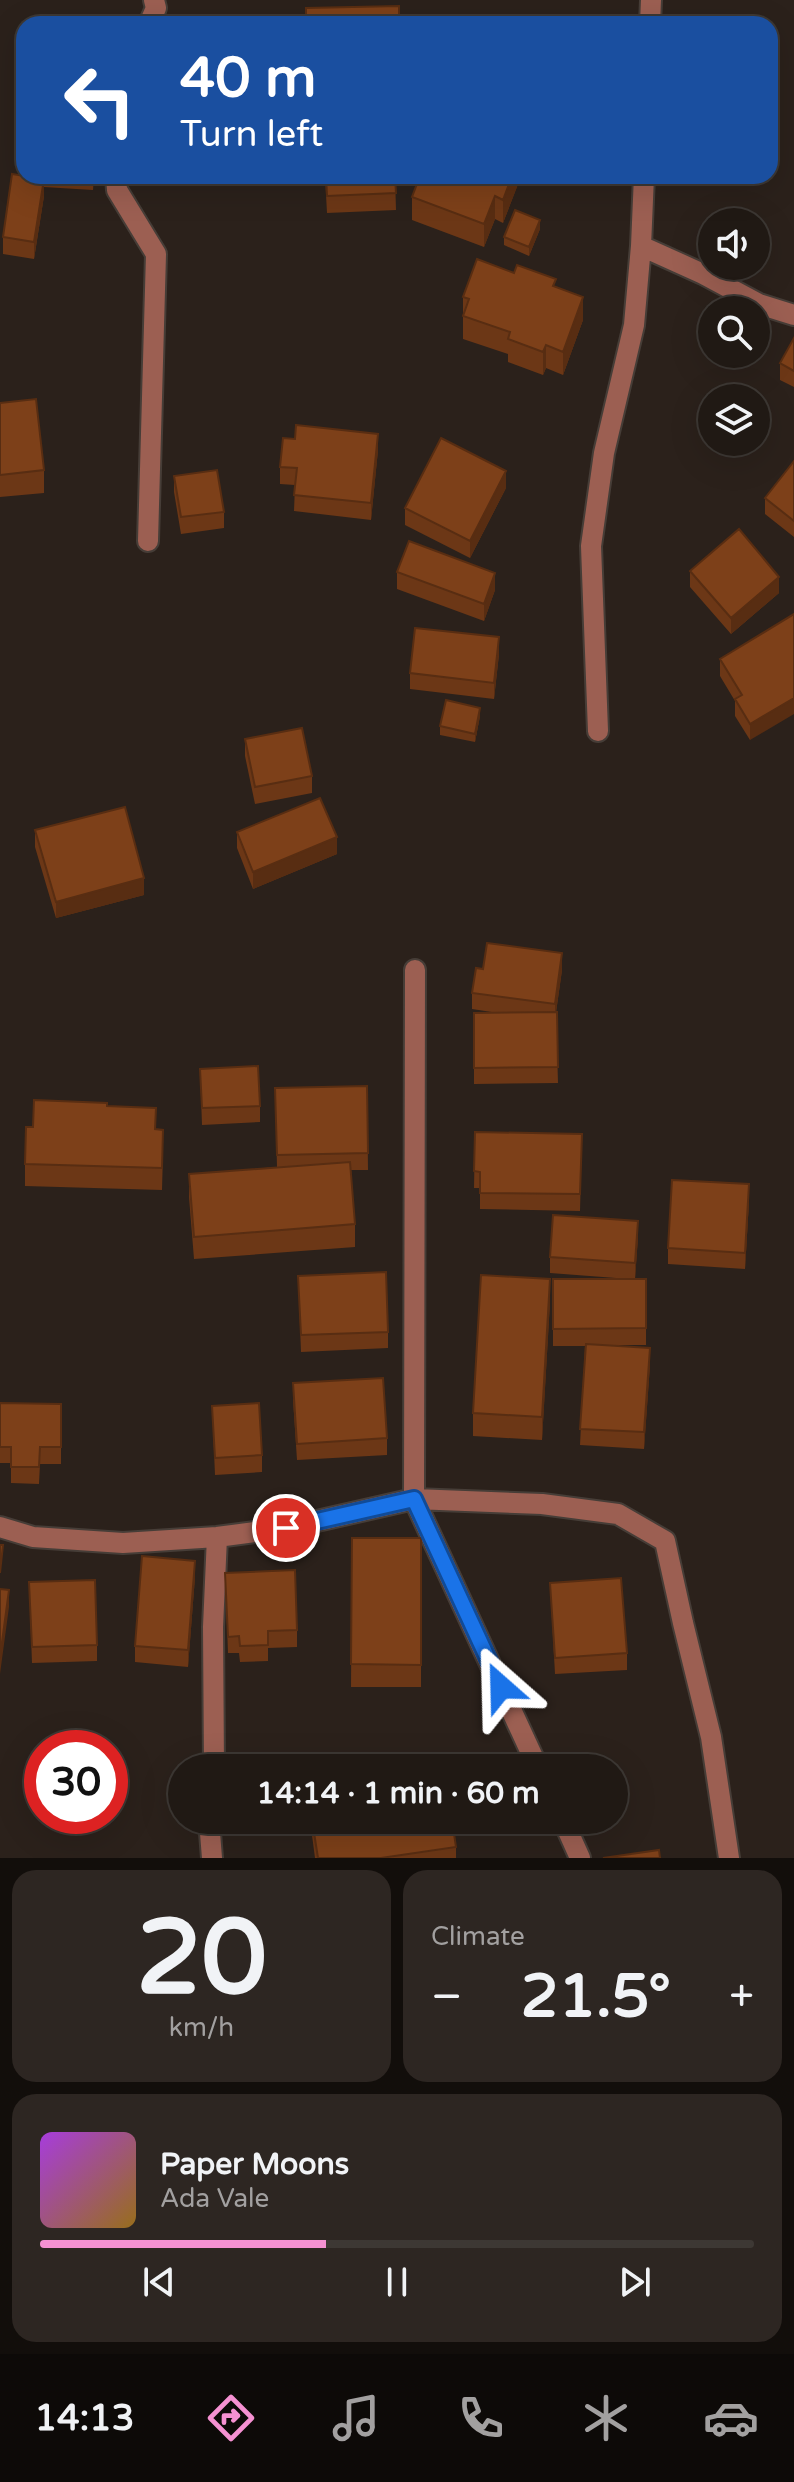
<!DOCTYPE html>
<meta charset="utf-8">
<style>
:root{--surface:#201914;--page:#2d2622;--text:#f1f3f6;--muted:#a2a0a0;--line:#3d3834;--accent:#f591d2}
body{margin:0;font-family:"Varela Round",sans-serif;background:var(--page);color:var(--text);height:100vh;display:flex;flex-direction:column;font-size:30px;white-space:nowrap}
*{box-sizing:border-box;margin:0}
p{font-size:26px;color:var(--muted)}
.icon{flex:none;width:44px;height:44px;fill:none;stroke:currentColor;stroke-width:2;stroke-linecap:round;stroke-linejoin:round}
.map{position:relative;height:1858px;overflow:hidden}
.details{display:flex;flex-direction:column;gap:12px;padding:12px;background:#120e0b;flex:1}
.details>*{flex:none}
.banner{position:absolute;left:16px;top:16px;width:762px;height:168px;border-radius:24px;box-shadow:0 8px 32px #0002,0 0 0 2px var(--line);background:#1a4fa0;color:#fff;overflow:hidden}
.tools{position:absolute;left:698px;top:208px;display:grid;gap:16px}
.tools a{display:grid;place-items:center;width:72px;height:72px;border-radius:50%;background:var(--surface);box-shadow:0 8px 32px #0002,0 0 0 2px var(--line);font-size:40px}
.speed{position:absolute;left:24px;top:1730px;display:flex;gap:16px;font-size:40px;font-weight:700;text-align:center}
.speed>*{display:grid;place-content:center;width:104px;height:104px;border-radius:50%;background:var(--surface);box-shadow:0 8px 32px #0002,0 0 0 2px var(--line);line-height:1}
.speed .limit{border:12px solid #d22;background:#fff;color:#111}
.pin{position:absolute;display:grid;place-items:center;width:68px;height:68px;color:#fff;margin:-34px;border:4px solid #fff;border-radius:50%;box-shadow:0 2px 8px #0007}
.me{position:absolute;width:88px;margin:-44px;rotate:335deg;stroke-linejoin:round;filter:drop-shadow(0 0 6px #0008)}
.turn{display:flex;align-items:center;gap:28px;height:168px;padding:0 32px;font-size:36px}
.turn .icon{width:104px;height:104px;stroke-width:2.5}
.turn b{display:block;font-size:56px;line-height:68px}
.big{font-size:60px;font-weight:700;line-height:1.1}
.details .widget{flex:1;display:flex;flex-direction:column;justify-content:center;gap:12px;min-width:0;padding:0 28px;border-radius:24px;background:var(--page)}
.details .dial{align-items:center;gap:0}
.dial b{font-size:104px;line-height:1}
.song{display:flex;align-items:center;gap:24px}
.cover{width:96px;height:96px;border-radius:12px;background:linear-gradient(135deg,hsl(280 70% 55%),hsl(40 70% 35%))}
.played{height:8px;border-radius:4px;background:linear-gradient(90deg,var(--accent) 40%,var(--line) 40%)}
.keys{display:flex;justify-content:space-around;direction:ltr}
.heat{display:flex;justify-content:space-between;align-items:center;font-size:44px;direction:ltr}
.details .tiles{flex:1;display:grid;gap:12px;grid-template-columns:1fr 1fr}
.widget:last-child{grid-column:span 2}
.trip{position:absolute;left:168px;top:1754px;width:460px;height:80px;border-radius:40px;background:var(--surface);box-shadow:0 8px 32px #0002,0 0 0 2px var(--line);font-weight:700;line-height:80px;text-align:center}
.menu{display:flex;height:128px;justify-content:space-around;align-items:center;background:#0d0a08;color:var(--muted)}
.menu .icon{width:56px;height:56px}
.menu .on{color:var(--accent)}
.menu b{font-size:36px;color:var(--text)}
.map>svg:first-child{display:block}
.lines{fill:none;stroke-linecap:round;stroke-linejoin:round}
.minor-casing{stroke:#463d37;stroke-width:24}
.minor{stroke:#9c5f52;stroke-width:20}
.wall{fill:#6c3716}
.shaded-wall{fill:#582d12}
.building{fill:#7d4019;stroke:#582d12;stroke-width:2}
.route-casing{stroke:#114b97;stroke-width:20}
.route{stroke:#1a73e8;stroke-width:14}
</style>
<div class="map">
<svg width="794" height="1858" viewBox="0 0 794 1858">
<rect width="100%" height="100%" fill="#2b211b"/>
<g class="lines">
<defs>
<path id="minor" d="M149 24 156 8 154 0
M650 24 651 0
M116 176 117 190 156 254 148 541
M641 246 703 274 759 304 794 315
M598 731 591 546 604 453 634 325 641 246 644 176
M415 970 414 1499 538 1768
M0 1527 33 1537 123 1543 217 1537 286 1528 414 1499 542 1504 618 1514 665 1541 683 1623 711 1737 729 1858
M214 1768 213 1627 217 1537
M209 1820 212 1858
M563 1820 580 1858"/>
</defs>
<use href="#minor" class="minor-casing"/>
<use href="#minor" class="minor"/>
</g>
<path class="wall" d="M24 131V176H94L93 190 44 187V196L34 259 3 254V237L22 176Z
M325 176H395L396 210 327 213Z
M520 176V179L503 223 495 219 484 247 412 220V197Z
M540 229 529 256 504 245V237Z
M556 287 583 320 563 375 546 368 543 375 508 362V354L463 339V297Z
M794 338V387L780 380V363Z
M0 403 44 470V493L0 497Z
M378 450 371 520 294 511 295 485 280 484V467Z
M794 461V537L765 514V498Z
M174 476 224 512V528L181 534 174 492Z
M506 488 470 558 405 525V508Z
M690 571 779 593 731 634 690 587Z
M397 572 495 590 484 621 397 589Z
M794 614 750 740 735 716V701L720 676V659Z
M499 654 494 699 410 689V673Z
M480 716 475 742 440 735V726Z
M245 739 312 776V793L255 804 245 756Z
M35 830 144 895 56 918 35 847Z
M237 832 337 854 253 889 237 848Z
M483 969 562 970 556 1012 558 1083 474 1084V1013H498L472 1009V993Z
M200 1069 260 1106V1122L202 1125Z
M367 1086 368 1170H351L355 1224V1247L194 1259 189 1197V1174L277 1167 275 1088Z
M107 1106 156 1129 163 1153 162 1190 25 1186V1164L33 1127Z
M475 1132 582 1134 580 1211 480 1209V1188H474Z
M749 1201 745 1269 668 1264V1248Z
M638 1237 635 1279H646V1345H603L650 1365 644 1449 580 1445 585 1346H553V1279H629L550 1273V1257Z
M298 1276 388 1332V1348L301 1352Z
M550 1302 542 1440 473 1436V1413Z
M293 1383 387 1438V1455L297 1460 293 1400Z
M0 1403 61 1404V1464H40L39 1484 11 1483V1463H0Z
M212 1406 262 1455V1472L215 1475Z
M352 1538H421V1687H351Z
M225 1573 297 1630V1647L268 1648V1661L240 1662 239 1653H228Z
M195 1577 188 1667 135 1662V1646Z
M29 1582 97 1645V1661L32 1663Z
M550 1583 627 1653V1670L555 1674Z
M310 1820H452L456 1847V1858H315Z"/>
<path class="shaded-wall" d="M512 176H520V179L503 223V200Z
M44 179V196L34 259V242Z
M495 196V219L484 247V224Z
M540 220V229L529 256V247Z
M583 297V320L563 375V352Z
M546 345V368L543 375V352Z
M378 434V450L371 520V503Z
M506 471V488L470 558V541Z
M495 573V590L484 621V604Z
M779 577V593L731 634V618Z
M499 637V654L494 699V683Z
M794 698V714L750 740V724Z
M480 708V716L475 742V734Z
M337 837V854L253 889V872Z
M144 878V895L56 918V902Z
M562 953V970L555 1020V1004Z
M749 1184V1201L745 1269V1253Z
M638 1221V1237L635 1279V1263Z
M550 1279V1302L542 1440V1417Z
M650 1348V1365L644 1449V1432Z
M195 1561V1577L188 1667V1650Z
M9 1590V1607L0 1674V1657Z"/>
<path class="building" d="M399 6V24H306V8Z
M24 131V170H22Z
M12 174 44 179 34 242 3 237Z
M326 176H395L396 193 327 196Z
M420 176H512L503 200 495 196 484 224 412 197Z
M515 210 540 220 529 247 504 237Z
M477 259 514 273 517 265 556 279 553 286 583 297 563 352 546 345 543 352 508 339 510 332 463 316 469 299 463 297Z
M794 338V371L780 363Z
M36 399 44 470 0 475V403Z
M296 425 378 434 371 503 294 495 297 468 280 467 283 438 295 439Z
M441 438 506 471 470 541 405 508Z
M794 461V521L765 498Z
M217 470 224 512 181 517 174 476Z
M739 529 779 577 731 618 690 571Z
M409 541 495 573 484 604 397 572Z
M794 614V698L750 724 735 699 742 695 720 659Z
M415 628 499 637 494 683 410 673Z
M446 700 480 708 475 734 440 726Z
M302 728 312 776 255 787 245 739Z
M320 798 337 837 253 872 237 832Z
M125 807 144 878 56 902 35 830Z
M487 943 562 953 555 1004 472 993 476 968 483 969Z
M557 1012 558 1067 474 1068V1013Z
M258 1066 260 1106 202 1108 200 1069Z
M367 1086 368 1153 277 1155 275 1088Z
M34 1100 107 1103V1106L156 1108 155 1129 163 1130 162 1168 25 1164 26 1127H33Z
M475 1132 582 1134 580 1194 480 1193V1172L474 1171Z
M350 1162 355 1224 194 1237 189 1174Z
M672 1180 749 1184 745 1253 668 1248Z
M553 1215 638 1221 635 1263 550 1257Z
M386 1272 388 1332 301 1335 298 1276Z
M481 1275 550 1279 542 1417 473 1413Z
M553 1279H646V1328L553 1329Z
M586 1344 650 1348 644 1432 580 1429Z
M383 1378 387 1438 297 1444 293 1383Z
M0 1403 61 1404V1447H40L39 1467H11V1447H0Z
M259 1403 262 1455 215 1458 212 1406Z
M352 1538H421V1665L351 1664Z
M0 1545H3L0 1573Z
M142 1556 195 1561 188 1650 135 1646Z
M295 1570 297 1630 268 1631V1645L240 1646 239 1636 228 1637 225 1573Z
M621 1578 627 1653 555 1658 550 1583Z
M95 1580 97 1645 32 1647 29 1582Z
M0 1589 9 1590 0 1657Z
M93 1745 94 1748H70Z
M312 1820H452L456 1847 381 1858H318Z
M659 1850 660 1858H603Z"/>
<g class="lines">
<defs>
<path id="route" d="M286 1528 414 1499 501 1687"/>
</defs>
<use href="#route" class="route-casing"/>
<use href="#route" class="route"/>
</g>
</svg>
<div class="tools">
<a><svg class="icon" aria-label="sound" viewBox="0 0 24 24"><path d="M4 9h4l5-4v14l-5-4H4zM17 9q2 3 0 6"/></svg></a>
<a><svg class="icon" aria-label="search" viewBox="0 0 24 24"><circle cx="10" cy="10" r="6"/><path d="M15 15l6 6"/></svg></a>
<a><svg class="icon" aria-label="layers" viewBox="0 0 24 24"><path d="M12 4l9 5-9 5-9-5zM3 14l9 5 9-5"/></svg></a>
</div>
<div class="speed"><div class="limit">30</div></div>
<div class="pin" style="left:286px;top:1528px;background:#d93025"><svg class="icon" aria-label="arrive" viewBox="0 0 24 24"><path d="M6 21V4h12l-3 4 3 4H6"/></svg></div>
<svg class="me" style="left:501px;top:1687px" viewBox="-20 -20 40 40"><path d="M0-17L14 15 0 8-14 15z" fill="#1a73e8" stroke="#fff" stroke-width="4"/></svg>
<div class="trip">14:14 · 1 min · 60 m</div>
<div class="banner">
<div class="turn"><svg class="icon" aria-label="left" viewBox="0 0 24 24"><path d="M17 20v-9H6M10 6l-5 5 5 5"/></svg><div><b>40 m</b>Turn left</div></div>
</div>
</div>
<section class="details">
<div class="tiles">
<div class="widget dial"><b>20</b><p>km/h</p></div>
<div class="widget"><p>Climate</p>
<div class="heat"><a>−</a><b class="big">21.5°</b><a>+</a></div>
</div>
<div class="widget">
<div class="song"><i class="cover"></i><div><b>Paper Moons</b><p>Ada Vale</p></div></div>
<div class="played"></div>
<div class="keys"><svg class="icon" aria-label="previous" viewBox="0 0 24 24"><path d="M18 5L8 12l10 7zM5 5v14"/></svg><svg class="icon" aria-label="pause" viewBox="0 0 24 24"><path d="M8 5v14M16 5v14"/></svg><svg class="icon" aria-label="next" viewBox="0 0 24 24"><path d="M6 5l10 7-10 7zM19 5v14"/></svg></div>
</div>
</div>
</section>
<nav class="menu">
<b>14:13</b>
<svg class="icon on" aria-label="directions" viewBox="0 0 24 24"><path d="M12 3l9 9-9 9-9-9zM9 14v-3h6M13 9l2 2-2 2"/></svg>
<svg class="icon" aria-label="music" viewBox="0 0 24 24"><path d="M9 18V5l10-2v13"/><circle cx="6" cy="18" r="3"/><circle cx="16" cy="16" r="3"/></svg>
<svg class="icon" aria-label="phone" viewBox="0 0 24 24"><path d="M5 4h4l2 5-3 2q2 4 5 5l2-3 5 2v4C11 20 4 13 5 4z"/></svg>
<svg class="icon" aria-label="climate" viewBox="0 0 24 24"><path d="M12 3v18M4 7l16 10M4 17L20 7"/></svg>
<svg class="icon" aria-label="car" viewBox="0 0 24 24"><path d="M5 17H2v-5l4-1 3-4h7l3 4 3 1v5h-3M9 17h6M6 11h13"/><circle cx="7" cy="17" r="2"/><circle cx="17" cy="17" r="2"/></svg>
</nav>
